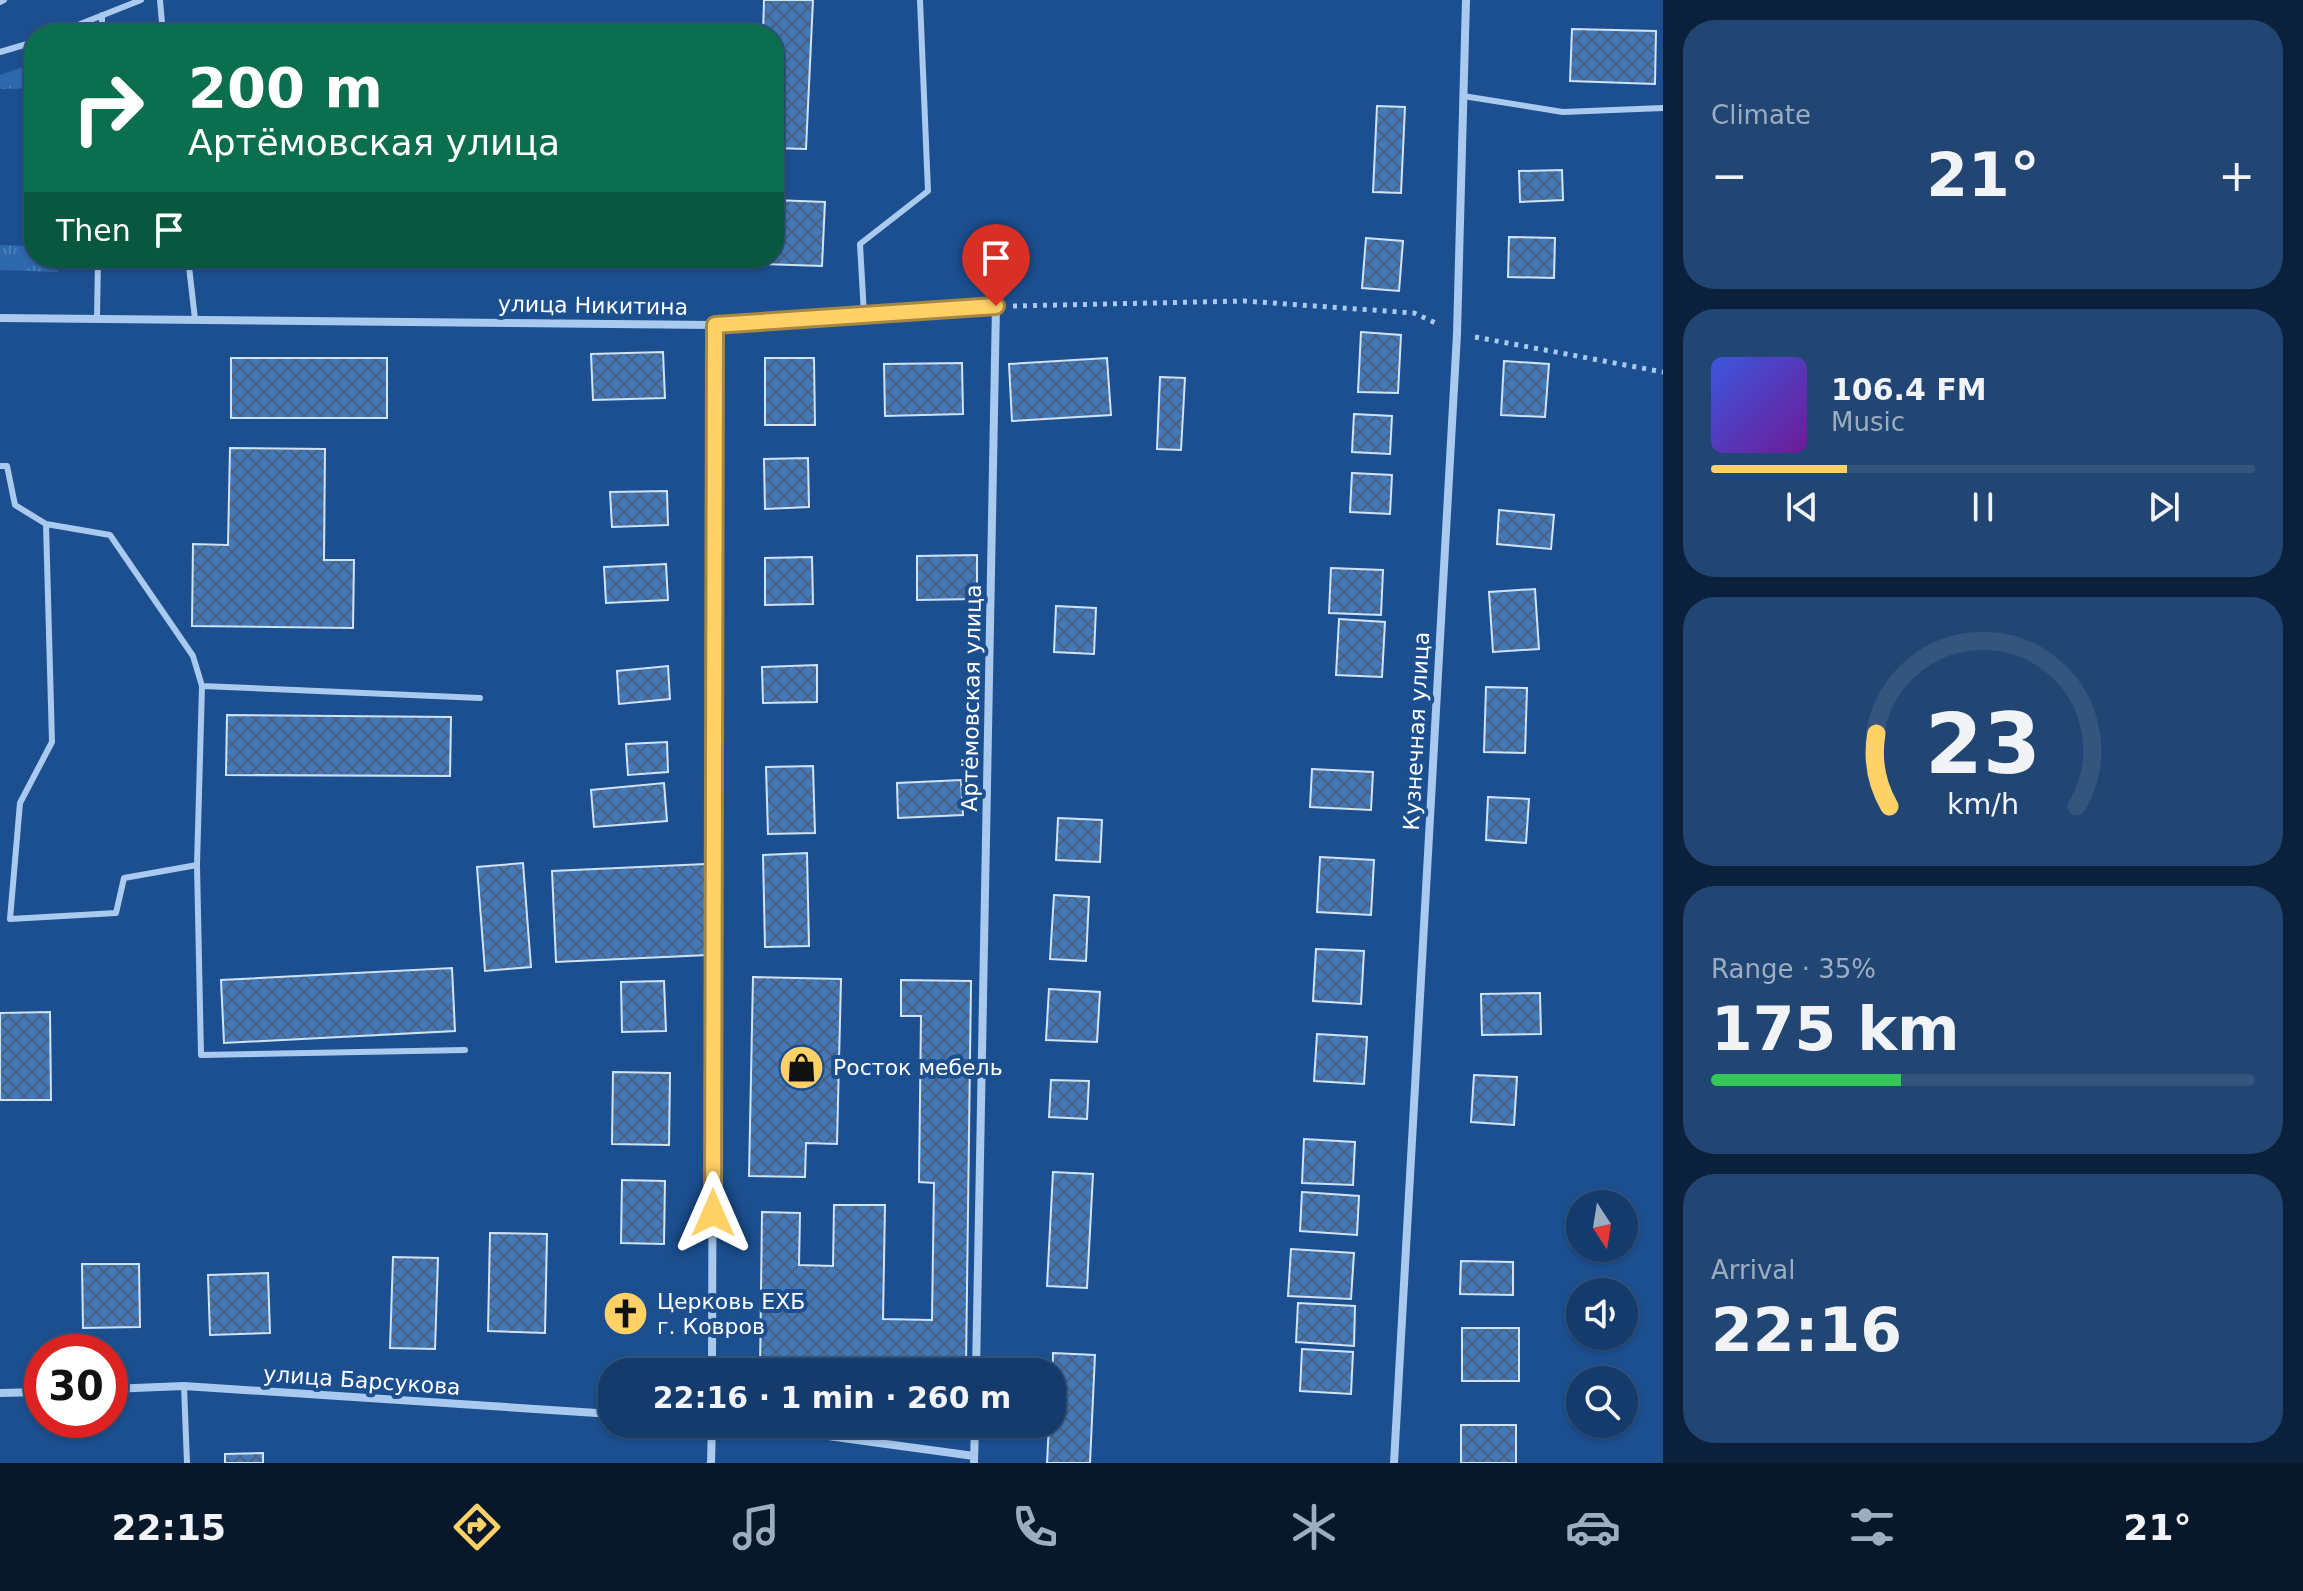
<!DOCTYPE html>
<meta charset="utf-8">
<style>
:root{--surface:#143b6b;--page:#214673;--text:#f1f3f6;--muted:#9dadc1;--line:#33557e;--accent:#ffd166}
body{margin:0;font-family:"DejaVu Sans",sans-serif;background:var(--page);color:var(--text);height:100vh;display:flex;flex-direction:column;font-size:30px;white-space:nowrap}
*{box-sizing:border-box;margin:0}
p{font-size:26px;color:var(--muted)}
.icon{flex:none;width:44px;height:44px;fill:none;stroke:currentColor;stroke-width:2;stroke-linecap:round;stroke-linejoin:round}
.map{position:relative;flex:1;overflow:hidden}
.panel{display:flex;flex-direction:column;gap:20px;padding:20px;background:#0b203b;width:640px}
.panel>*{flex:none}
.top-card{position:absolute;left:24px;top:24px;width:760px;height:244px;border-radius:32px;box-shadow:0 2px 6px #0004,0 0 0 2px var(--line);background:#0b6e4f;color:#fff;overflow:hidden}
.needle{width:52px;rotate:168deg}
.controls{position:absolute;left:1566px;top:1190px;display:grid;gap:16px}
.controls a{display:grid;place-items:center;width:72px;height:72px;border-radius:50%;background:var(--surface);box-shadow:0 2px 6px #0004,0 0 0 2px var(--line);font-size:40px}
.speed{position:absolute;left:24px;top:1334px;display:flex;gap:16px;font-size:40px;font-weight:700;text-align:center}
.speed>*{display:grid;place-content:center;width:104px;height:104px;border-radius:50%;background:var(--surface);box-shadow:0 2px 6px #0004,0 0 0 2px var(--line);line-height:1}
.speed .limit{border:12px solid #d22;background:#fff;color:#111}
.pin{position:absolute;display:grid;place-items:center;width:68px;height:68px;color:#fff;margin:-82px -34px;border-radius:50% 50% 50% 0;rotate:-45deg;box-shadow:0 0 8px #0007}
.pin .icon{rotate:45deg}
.me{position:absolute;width:88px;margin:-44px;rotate:0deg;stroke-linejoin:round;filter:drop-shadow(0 0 6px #0008)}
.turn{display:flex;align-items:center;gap:28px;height:168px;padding:0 32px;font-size:36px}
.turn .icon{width:104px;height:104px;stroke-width:2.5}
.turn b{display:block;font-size:56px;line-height:68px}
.then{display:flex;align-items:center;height:76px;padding:0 32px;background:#0003;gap:16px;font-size:30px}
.big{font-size:60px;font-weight:800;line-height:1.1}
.panel .tile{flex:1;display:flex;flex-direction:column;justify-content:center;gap:12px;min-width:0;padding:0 28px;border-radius:32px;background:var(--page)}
.panel .dial{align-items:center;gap:0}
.dial svg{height:208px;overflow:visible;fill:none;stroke:var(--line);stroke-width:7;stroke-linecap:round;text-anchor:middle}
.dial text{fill:var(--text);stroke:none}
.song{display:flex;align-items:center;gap:24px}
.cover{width:96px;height:96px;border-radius:12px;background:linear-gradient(135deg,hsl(230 70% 55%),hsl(280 70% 35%))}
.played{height:8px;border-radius:4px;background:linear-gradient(90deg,var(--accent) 25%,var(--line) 25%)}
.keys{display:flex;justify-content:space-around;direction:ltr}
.heat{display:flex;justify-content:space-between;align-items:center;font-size:44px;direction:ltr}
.charge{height:12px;border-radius:6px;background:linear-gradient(90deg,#34c759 35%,var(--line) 0)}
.trip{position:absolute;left:598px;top:1358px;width:468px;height:80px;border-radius:32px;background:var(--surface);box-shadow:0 2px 6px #0004,0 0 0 2px var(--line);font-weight:800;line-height:80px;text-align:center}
.menu{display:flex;height:128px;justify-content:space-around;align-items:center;background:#08182b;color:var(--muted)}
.menu .icon{width:56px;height:56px}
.menu .selected{color:var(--accent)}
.menu b{font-size:36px;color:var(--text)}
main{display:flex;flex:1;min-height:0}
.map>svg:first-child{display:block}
.grass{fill:url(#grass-tufts)}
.building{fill:url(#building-cross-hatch);stroke:#cfe3fa;stroke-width:2}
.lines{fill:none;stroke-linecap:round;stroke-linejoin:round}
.path{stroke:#a9c9ee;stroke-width:5;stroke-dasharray:4 6;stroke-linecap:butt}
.service{stroke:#a9c9ee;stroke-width:6}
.minor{stroke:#a9c9ee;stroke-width:8}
.route-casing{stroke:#a68842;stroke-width:20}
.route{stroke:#ffd166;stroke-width:14}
.labels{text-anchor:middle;stroke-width:8;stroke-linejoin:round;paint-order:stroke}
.street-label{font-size:22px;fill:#fff;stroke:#1b4f8f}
.poi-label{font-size:22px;fill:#fff;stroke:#1b4f8f;text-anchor:start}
</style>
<main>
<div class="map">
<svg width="1663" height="1463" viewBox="0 0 1663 1463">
<defs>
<pattern id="grass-tufts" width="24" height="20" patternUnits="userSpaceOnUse" patternTransform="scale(2)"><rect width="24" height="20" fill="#2e69ad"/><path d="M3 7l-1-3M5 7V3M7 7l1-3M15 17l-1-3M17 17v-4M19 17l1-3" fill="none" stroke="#4d80b9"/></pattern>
<pattern id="building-cross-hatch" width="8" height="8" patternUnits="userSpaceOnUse" patternTransform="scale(2)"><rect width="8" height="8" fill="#4478b7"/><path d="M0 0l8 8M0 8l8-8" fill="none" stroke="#486282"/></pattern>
</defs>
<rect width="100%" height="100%" fill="#1b4f8f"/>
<path class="grass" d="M34 63V88L0 89V75Z
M0 245 34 246V258H59L58 272 0 270Z"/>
<path class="building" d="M764 0H813L806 149 774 148V34H763Z
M1572 29 1656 31 1655 84 1570 81Z
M1377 106 1405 107 1401 193 1373 192Z
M1562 170 1563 200 1520 202 1519 171Z
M774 200 825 202 822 266 590 258H774Z
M1509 237 1555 238 1554 278 1508 277Z
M1366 238 1403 241 1399 291 1362 288Z
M1361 332 1401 335 1398 393 1358 392Z
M663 352 665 398 593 400 591 354Z
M231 358H387V418H231Z
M765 358H814L815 425H765Z
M1107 358 1111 415 1012 421 1009 364Z
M1504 361 1549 364 1545 417 1501 415Z
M962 363 963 414 885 416 884 364Z
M1160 377 1185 378 1181 450 1157 449Z
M1354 414 1392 416 1390 454 1352 452Z
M230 448 325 449 324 560H354L353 628 192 626 193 544 228 545Z
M808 458 809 507 765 509 764 459Z
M1352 473 1392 475 1390 514 1350 512Z
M667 491 668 525 612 527 610 492Z
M1499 510 1554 515 1551 549 1497 544Z
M977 555V599L917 600V556Z
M812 557 813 604 765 605V558Z
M666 564 668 600 606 603 604 567Z
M1331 568 1383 570 1381 615 1329 613Z
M1535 589 1539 649 1493 652 1489 592Z
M1056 606 1096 608 1094 654 1054 652Z
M1339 619 1385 622 1382 677 1336 675Z
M817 665V702L763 703 762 667Z
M668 666 670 699 619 704 617 671Z
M1486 687 1527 688 1525 753 1484 752Z
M227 715 451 717 450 776 226 775Z
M667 742 668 772 628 775 626 744Z
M813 766 815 833 768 834 766 767Z
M1312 769 1373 772 1371 810 1310 807Z
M961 780 963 815 898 818 897 783Z
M664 783 667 821 594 827 591 790Z
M1488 797 1529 799 1526 843 1486 840Z
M1058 818 1102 820 1100 862 1056 860Z
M807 853 809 946 765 947 763 855Z
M1320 857 1374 860 1371 915 1317 912Z
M523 863 531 967 485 971 477 867Z
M705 864 708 955 556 962 552 871Z
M1054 895 1089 897 1086 961 1050 959Z
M1316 949 1364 951 1361 1004 1313 1001Z
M452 968 455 1031 224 1043 221 980Z
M753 977 841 979 837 1144 806 1143 805 1177 749 1176Z
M901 980 971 981 966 1366 900 1365V1372H760L762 1212 800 1213 799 1265 833 1266 834 1205H885L883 1319 932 1320 934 1183 919 1182 921 1016H901Z
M664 981 666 1031 622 1032 621 982Z
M1049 989 1100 992 1097 1042 1046 1040Z
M1540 993 1541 1034 1482 1035 1481 994Z
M50 1012 51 1100H0V1013Z
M1317 1034 1367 1037 1364 1084 1314 1081Z
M613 1072 670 1073 669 1145 612 1144Z
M1474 1075 1517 1077 1514 1125 1471 1122Z
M1051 1080 1089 1081 1087 1119 1049 1117Z
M1304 1139 1355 1142 1353 1185 1302 1183Z
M1053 1172 1093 1174 1087 1288 1047 1286Z
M622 1180 665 1181 664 1244 621 1243Z
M1302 1192 1359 1196 1357 1235 1300 1231Z
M490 1233 547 1234 545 1333 488 1331Z
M1291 1249 1354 1253 1351 1299 1288 1296Z
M393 1257 438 1258 435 1349 390 1348Z
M1461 1261 1513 1262V1295L1460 1294Z
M82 1264H139L140 1327 83 1328Z
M268 1273 270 1333 210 1335 208 1275Z
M1298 1303 1355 1306 1354 1346 1296 1342Z
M1462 1328H1519V1381H1462Z
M1302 1349 1353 1352 1351 1394 1300 1391Z
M1053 1353 1095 1355 1090 1463H1047L1049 1424H1052Z
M1461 1425H1516V1463H1461Z
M263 1453V1463H225V1454Z"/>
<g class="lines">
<path class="path" d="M1013 306 1244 301 1414 313 1440 325
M1475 337 1663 372"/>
<path class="service" d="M160 0 163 34
M0 2 4 0
M55 34 141 0
M102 34V15
M0 52 34 42
M1463 96 1563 112 1663 108
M188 258 195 319
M864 315 860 244 928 191 920 0
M97 319 98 258
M0 466H7L15 505 46 524 52 742 20 803 10 919 116 913 124 878 197 865
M46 524 110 535 193 656 202 686 480 698
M202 686 197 865 201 1055 465 1050
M184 1386 187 1463"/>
<path class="minor" d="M0 318 715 325 996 306 976 1372
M712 1372 715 325
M110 1389 184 1386 612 1414
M0 1393 42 1392
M740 1424 974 1456
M711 1463 712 1424
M974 1463 975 1424
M1394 1463 1457 334 1466 0"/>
</g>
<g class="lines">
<defs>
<path id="route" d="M713 1213 715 325 996 306"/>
</defs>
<use href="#route" class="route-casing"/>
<use href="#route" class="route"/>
</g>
<defs>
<symbol id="shop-disc" viewBox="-11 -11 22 22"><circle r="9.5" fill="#ffd166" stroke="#1b4f8f"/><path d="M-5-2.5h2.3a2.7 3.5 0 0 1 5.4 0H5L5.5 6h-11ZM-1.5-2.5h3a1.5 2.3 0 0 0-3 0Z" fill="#111"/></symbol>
<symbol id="church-disc" viewBox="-11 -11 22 22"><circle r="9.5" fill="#ffd166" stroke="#1b4f8f"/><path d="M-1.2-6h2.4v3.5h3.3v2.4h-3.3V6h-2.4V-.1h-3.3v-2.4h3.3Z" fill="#111"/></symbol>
</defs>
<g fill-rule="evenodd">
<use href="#shop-disc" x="776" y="1042" width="51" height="51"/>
<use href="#church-disc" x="600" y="1288" width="51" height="51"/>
</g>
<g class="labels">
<g class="street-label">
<text transform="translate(593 305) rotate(1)" y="8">улица Никитина</text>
<text transform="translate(971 698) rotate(-89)" y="8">Артёмовская улица</text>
<text transform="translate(1416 731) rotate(-87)" y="8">Кузнечная улица</text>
<text transform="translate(362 1380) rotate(4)" y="8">улица Барсукова</text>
</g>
<g class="poi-label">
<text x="833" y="1075">Росток мебель</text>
<text x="657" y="1309">Церковь ЕХБ<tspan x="657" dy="25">г. Ковров</tspan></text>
</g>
</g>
</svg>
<div class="controls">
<a><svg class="needle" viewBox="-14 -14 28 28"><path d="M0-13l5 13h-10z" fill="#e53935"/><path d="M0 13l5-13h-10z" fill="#9dadc1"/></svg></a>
<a><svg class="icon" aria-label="sound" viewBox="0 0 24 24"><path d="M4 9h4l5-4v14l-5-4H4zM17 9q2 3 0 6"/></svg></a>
<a><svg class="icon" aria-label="search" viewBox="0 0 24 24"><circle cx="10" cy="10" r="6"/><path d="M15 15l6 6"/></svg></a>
</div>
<div class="speed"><div class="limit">30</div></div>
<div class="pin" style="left:996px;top:306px;background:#d93025"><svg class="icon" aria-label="arrive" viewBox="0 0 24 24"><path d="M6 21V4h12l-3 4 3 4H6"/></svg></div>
<svg class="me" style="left:713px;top:1213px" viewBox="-20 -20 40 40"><path d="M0-17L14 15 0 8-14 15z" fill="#ffd166" stroke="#fff" stroke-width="4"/></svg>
<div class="trip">22:16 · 1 min · 260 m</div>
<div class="top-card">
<div class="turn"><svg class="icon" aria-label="right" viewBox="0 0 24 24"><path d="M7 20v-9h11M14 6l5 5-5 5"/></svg><div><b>200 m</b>Артёмовская улица</div></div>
<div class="then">Then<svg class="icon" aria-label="arrive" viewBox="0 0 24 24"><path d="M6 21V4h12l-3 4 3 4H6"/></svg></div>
</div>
</div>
<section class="panel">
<div class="tile"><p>Climate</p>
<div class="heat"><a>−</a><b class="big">21°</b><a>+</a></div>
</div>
<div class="tile">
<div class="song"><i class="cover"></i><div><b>106.4 FM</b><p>Music</p></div></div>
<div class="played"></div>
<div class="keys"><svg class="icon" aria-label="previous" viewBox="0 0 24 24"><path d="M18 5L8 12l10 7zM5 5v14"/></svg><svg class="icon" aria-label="pause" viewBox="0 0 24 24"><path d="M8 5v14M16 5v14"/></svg><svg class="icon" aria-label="next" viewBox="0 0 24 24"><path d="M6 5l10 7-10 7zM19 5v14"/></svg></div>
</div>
<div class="tile dial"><svg viewBox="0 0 100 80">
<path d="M14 69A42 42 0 1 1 86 69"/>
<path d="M14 69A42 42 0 0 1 9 41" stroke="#ffd166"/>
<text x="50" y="56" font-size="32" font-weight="700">23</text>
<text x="50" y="72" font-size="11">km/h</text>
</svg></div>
<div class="tile"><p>Range · 35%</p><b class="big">175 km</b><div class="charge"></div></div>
<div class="tile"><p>Arrival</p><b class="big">22:16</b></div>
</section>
</main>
<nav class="menu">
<b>22:15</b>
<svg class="icon selected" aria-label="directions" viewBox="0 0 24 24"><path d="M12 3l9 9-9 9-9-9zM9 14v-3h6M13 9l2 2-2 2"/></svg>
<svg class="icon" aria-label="music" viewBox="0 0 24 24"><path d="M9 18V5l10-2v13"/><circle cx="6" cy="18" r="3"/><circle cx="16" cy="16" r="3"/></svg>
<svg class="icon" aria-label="phone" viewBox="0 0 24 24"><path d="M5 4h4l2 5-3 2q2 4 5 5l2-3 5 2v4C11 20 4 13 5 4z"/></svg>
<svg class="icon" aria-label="climate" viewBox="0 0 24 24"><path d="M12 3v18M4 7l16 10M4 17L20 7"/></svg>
<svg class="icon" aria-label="car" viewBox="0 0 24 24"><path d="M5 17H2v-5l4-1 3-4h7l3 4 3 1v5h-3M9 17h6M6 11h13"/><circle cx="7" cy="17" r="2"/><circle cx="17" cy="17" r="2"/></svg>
<svg class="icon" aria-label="filters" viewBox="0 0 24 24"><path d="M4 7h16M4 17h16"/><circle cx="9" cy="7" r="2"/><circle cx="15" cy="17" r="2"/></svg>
<b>21°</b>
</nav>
